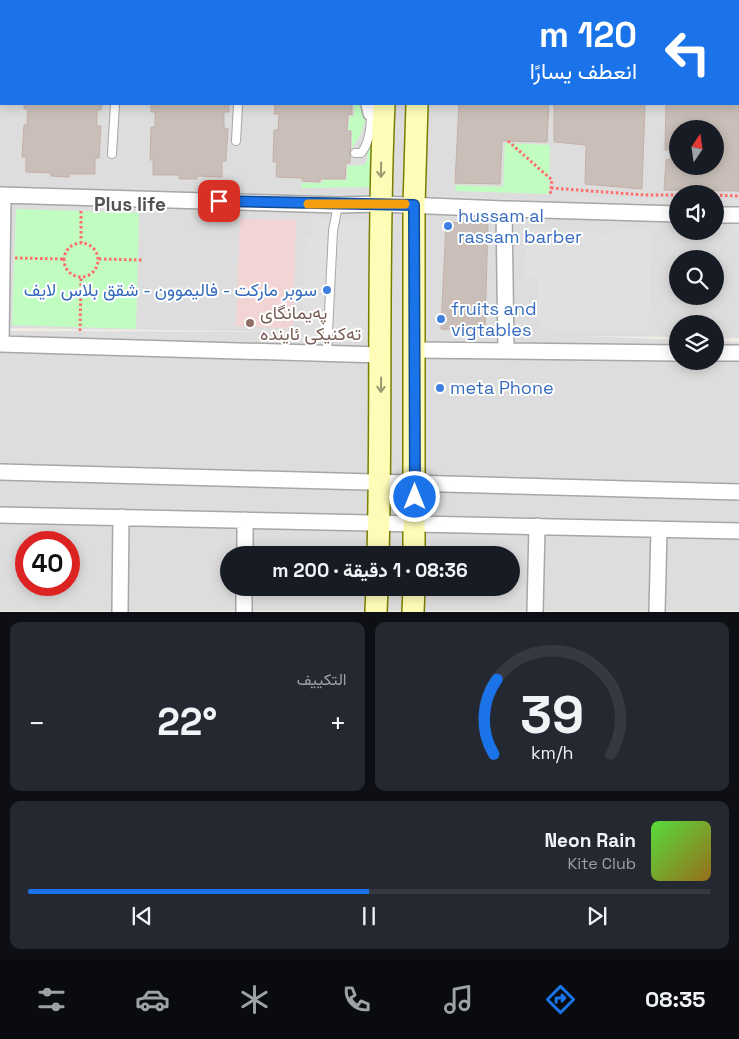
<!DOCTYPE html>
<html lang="ar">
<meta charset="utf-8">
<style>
:root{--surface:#171b24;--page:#242831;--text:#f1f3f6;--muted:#9ea1a6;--line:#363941;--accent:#1a73e8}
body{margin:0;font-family:"Space Grotesk",Vazirmatn,sans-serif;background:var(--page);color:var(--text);direction:rtl;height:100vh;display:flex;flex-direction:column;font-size:19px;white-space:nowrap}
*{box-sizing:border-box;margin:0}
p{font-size:16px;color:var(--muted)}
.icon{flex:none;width:28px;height:28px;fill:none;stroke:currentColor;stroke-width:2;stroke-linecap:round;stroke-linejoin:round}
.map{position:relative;height:612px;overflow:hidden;direction:ltr}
.side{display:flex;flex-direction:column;gap:10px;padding:10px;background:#0d0f14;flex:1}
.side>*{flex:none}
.hud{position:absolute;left:0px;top:0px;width:740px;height:105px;box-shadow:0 2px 12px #0003;direction:rtl;background:#1a73e8;color:#fff;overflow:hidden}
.needle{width:32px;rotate:13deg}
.controls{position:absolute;left:669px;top:120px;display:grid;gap:10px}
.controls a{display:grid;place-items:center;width:55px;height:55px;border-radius:50%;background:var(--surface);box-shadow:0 2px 12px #0003;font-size:25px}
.speed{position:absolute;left:15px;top:531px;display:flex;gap:10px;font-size:25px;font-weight:700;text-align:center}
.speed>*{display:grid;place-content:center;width:65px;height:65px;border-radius:50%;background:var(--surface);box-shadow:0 2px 12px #0003;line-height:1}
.speed .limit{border:8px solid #d22;background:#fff;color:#111}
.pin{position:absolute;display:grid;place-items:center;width:42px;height:42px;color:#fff;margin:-21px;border-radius:10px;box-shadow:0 2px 8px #0006}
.me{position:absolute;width:55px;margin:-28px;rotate:0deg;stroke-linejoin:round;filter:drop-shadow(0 0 4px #0008)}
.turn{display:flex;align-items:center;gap:18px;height:105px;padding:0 20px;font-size:22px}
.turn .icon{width:65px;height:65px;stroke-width:2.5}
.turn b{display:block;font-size:35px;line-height:42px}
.big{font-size:38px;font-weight:700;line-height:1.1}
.side .tile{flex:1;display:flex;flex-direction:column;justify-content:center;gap:8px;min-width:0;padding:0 18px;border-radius:10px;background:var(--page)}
.side .dial{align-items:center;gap:0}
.dial svg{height:130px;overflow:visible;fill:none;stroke:var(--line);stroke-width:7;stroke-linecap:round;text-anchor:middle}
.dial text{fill:var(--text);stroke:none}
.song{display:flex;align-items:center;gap:15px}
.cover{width:60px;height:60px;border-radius:8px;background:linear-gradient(135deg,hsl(110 70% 55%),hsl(40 70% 35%))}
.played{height:5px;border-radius:2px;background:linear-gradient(90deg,var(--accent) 50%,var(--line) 50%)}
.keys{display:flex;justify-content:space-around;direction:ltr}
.heat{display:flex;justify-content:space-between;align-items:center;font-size:28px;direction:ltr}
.side .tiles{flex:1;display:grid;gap:10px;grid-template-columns:1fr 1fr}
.tile:last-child{grid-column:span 2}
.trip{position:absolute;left:220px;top:546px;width:300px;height:50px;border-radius:25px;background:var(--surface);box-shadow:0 2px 12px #0003;font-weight:700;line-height:50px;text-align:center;direction:rtl}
.tabs{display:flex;height:80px;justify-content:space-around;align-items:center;background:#090b0e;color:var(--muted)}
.tabs .icon{width:35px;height:35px}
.tabs .current{color:var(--accent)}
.tabs b{font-size:22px;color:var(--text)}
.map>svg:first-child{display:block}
.residential{fill:#dedddd;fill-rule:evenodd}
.commercial{fill:#f3d4d5}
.park{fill:#c1fdc1}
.parking{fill:#e0e0e0}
.building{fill:#c9beb8;stroke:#c4b1a7;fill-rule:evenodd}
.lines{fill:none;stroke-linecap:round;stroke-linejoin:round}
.lane-casing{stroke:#a7a7a7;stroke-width:10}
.street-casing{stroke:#a7a7a7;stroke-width:18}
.secondary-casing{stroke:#7a7e00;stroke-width:24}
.highway-casing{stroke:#e71b71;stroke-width:30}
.path{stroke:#ff6d69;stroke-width:3;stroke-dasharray:2.5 2.5;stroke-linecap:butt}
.lane{stroke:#fff;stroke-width:8}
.street{stroke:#fff;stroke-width:15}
.secondary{stroke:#fefcb7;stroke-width:21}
.highway{stroke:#ed89a3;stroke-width:28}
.oneway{stroke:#9a9973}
.route-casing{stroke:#114b97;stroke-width:12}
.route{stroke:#1a73e8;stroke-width:9}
.slow{stroke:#f59e0b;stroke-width:9}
.shop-dot{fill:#3f7fe0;stroke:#fff;stroke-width:2}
.education-dot{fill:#8d6e63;stroke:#fff;stroke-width:2}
.labels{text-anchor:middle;stroke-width:4;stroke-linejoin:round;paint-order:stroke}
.shop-label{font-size:18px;fill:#366cbe;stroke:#fff;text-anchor:start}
.education-label{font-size:18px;fill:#785e54;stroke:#fff;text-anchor:start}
.neighbourhood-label{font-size:19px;font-weight:bold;fill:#535353;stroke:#fff}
</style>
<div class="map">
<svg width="739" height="612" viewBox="0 0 739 612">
<rect width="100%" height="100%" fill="#f1ece6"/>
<path class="residential" d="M0 33 1 104H739V43V338H715V324H678L677 337 586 336 677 340 678 361H715V341L739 342V611H0V331L317 332 0 328ZM678 129H715V166H678ZM678 194H715V231H678ZM678 259H715V296H678ZM26 542H69V585H26ZM229 555H511V588H229Z"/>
<path class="commercial" d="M240 219 296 220 293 328 236 326Z"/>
<path class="park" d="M354 104H359L365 121 360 136 352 148V130H348L350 116H354Z
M373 124V187L301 188 302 183H322L323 180H347V166L364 165 367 160 369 141Z
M505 143 550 145 549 194 456 191 455 185 503 187Z
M16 209 139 213 136 329 12 325Z"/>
<path class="parking" d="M434 195 549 201 548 206 435 200Z
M573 197 677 198V209L575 206Z
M715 199H739V210L715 209Z
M312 215H319L324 219 383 222 373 337 364 342 300 341 301 325 309 324 310 310 302 309 306 236H311L313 225H311Z
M715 221 739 222V234L689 231H715Z
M528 228 611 234 613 228 651 230 649 333 539 329 538 278H524Z"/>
<path class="building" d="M739 98V191L664 190 666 160 671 159V150H665L666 104H739ZM678 129H715V166H678Z
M24 104H102L101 110H97V126H101L99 158H95V174H69V177L51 176V173L26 172V157H22L24 125H27L28 109H24Z
M151 104H229V112H224V128L228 129 226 161H222V177L197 176V179H179V175H153V160H150L151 127H155V112H151Z
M275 104H352V115L348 114 347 131H351L350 163H346L345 179H320V182L302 181V178L276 177 277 162H273L274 130H278L279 114H274Z
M459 104H549L547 142 502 141 500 184 455 183Z
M554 104H645L642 189 585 184 586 145 554 142Z
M446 222 488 224 485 331 441 329Z"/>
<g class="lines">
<defs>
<path id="lane" d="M236 141 238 104
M355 153H361C370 143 371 126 371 113H374
M112 154 115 104
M327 353 333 231 338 205"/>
<path id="street" d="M0 63 1 64
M369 104 371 113
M0 195 338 205 380 204 504 209 678 214
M504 209 506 351
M715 215H739
M0 344 381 355
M1 344 3 195
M414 350 678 353
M715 353H739
M0 472 739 492
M0 515 739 531
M245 555V520
M120 612 121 517
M244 612V588
M535 612 537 526
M657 612 659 529"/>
<path id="secondary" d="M378 555C382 405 377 254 384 104
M414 555V205L417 104
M376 612 377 588
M413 612 414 588"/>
<path id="highway" d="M0 16H1"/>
</defs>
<use href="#lane" class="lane-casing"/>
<use href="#street" class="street-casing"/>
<use href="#secondary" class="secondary-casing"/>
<use href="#highway" class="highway-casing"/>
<path class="path" d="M0 46H1
M508 141 552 180 550 196
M551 188 645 195H678
M715 195 739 196
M81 211V243
M64 260a17 17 0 1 1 34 0a17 17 0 1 1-34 0Z
M15 258 64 259
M99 259 142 260
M80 331 81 277"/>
<use href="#lane" class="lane"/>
<use href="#street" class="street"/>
<use href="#secondary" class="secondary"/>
<use href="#highway" class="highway"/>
</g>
<defs><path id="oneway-shaft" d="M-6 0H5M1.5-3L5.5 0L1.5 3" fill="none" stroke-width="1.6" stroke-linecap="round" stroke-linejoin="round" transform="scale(1.25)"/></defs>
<g class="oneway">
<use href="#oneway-shaft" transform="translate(381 170) rotate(91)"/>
<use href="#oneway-shaft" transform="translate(381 385) rotate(91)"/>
</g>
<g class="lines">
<defs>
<path id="route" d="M219 201 414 205 415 497"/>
</defs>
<use href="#route" class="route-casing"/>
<use href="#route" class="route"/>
<path class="slow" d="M308 204H405"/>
</g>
<g class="shop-dot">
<circle cx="448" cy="226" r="5"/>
<circle cx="327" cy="290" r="5"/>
<circle cx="441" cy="319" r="5"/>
<circle cx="440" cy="388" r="5"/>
</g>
<circle class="education-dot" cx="250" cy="323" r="5"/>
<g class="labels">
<g class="shop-label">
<text x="458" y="222">hussam al<tspan x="458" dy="21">rassam barber</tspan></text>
<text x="317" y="296" text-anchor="end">سوبر ماركت - فاليموون - شقق بلاس لايف</text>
<text x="451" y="315">fruits and<tspan x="451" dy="21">vigtables</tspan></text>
<text x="450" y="394">meta Phone</text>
</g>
<g class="education-label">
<text x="260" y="319">پەیمانگای<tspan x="260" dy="21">تەکنیکی ئایندە</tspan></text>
</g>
<g class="neighbourhood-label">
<text x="130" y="211">Plus life</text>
</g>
</g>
</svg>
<div class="controls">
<a><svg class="needle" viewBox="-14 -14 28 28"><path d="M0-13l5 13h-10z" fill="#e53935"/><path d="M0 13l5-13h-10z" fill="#9ea1a6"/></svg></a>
<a><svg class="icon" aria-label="sound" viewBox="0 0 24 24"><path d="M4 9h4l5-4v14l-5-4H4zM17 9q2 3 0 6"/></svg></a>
<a><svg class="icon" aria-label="search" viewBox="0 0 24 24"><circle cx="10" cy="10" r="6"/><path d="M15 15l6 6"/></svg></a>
<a><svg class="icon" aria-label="layers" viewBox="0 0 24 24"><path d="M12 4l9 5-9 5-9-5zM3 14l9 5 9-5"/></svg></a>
</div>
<div class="speed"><div class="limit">40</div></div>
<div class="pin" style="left:219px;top:201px;background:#d93025"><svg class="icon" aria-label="arrive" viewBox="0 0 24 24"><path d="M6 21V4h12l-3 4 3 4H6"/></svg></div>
<svg class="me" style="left:415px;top:497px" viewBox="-20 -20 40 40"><circle r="17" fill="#1a73e8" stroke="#fff" stroke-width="3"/><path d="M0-11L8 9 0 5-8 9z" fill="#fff"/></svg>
<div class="trip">08:36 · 1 دقيقة · 200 m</div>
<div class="hud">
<div class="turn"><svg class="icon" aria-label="left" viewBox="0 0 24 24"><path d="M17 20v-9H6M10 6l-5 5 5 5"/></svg><div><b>120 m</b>انعطف يسارًا</div></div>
</div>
</div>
<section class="side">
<div class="tiles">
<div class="tile dial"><svg viewBox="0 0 100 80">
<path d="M14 69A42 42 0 1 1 86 69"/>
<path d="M14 69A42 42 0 0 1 16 23" stroke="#1a73e8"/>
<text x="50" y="56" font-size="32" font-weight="700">39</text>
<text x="50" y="72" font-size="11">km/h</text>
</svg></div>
<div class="tile"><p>التكييف</p>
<div class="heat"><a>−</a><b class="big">22°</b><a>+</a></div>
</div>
<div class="tile">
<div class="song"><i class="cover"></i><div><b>Neon Rain</b><p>Kite Club</p></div></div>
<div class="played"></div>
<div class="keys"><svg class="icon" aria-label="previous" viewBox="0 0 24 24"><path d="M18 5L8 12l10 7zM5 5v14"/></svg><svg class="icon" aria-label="pause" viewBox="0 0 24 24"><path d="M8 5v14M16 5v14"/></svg><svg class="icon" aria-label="next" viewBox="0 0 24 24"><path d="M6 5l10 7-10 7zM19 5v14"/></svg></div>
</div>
</div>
</section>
<nav class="tabs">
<b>08:35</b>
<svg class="icon current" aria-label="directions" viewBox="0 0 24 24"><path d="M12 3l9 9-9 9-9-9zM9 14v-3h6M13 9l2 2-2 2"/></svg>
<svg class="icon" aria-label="music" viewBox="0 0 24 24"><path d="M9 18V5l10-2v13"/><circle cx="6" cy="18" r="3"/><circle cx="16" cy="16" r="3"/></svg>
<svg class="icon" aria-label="phone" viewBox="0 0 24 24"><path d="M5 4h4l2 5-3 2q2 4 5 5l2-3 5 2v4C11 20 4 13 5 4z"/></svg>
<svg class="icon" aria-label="climate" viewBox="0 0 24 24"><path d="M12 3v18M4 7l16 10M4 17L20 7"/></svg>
<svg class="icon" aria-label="car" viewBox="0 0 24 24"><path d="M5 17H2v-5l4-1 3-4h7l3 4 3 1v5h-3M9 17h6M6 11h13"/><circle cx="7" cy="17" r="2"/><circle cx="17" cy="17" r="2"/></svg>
<svg class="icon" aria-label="filters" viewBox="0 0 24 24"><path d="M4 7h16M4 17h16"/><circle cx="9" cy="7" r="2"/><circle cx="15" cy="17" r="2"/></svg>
</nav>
